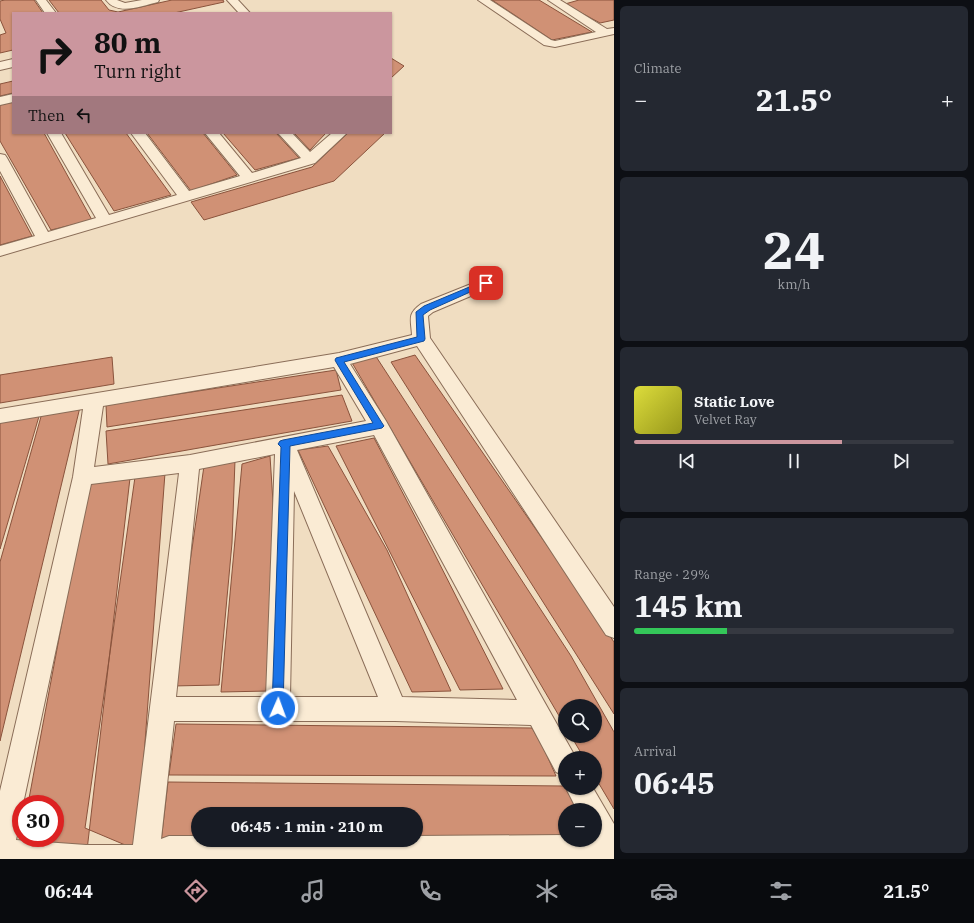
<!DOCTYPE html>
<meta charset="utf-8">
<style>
:root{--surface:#171b24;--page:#242831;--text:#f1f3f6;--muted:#9ea1a6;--line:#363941;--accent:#cb969e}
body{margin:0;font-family:"IBM Plex Serif",serif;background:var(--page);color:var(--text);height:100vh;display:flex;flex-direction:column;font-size:15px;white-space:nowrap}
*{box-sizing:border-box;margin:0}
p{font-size:13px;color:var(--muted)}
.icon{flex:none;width:22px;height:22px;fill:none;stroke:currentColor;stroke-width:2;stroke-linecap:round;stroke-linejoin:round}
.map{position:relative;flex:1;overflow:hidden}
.drawer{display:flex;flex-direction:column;gap:6px;padding:6px;background:#0d0f14;width:360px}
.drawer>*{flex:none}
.banner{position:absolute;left:12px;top:12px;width:380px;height:122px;border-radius:0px;box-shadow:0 1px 3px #0004;background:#cb969e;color:#111;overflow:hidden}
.fabs{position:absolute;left:558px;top:699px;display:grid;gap:8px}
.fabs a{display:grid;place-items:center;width:44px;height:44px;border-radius:50%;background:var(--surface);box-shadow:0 1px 3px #0004;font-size:20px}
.speed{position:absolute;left:12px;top:795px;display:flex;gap:8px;font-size:20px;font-weight:700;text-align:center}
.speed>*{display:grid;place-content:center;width:52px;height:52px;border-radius:50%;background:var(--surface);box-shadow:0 1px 3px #0004;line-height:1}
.speed .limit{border:6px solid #d22;background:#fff;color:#111}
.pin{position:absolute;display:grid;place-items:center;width:34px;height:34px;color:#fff;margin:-17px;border-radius:8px;box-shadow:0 2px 6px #0006}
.me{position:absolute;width:44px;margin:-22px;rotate:2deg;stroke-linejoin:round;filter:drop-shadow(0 0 3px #0008)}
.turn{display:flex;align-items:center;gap:14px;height:84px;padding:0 16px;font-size:18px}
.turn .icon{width:52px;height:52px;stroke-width:2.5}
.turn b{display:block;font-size:28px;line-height:34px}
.then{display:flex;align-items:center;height:38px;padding:0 16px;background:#0003;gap:8px;font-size:15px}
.big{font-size:30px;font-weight:700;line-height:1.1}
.drawer .tile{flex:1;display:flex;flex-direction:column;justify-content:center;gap:6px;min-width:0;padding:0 14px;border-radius:6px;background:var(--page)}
.drawer .dial{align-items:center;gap:0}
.dial b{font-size:52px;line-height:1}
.song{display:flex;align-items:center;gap:12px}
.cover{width:48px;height:48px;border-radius:6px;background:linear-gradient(135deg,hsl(60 70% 55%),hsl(60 70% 35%))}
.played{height:4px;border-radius:2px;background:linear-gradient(90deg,var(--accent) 65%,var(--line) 65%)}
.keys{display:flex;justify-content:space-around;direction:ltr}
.heat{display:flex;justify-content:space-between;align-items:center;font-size:22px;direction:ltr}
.charge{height:6px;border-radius:3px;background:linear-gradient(90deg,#34c759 29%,var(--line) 0)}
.trip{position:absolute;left:191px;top:807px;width:232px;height:40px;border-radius:20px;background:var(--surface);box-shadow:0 1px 3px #0004;font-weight:700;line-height:40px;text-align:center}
.dock{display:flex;height:64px;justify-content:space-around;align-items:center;background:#090b0e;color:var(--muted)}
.dock .icon{width:28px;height:28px}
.dock .current{color:var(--accent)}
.dock b{font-size:18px;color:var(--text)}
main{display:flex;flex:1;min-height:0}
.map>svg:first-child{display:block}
.building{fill:#d09175;stroke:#8a533c;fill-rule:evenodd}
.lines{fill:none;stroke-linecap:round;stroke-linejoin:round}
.minor-casing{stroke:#8a6d58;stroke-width:2}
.minor{fill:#faebd4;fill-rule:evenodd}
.route{fill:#1a73e8;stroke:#114b97}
</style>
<main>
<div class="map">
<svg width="614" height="859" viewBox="0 0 614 859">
<rect width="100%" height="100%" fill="#f0ddc1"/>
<path class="building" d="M5 0H34L43 13H13V50L0 53V35L6 33 0 19V1Z
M49 0H101L109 10 118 12 172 0H223L224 2 174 13H59Z
M492 0H539L592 32 552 40Z
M579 0H614V20L600 23 565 4Z
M391 58 404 66 391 78Z
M13 81V93L0 96V84Z
M13 102V133H44L92 220 51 230 0 141V105Z
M65 133H126L171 195 114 211Z
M147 133H203L237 175 191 191Z
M223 133H276L299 158 255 170Z
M294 133H326L310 150Z
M348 133H385L334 181 204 220 191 202 312 167Z
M0 176 32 236 0 245Z
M375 355 571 656 614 732V809L595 777V758H584L571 736H595V706H565V726L351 361Z
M415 355 614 642V714L391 362Z
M112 357 114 384 0 403V375Z
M336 370 341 390 107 427 106 405Z
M342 395 352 421 108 464 106 431Z
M80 407 0 741V562L42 413Z
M40 413 0 549V424L1 419Z
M374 438 431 547 503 689 460 690 336 446Z
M328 446 387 550 451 691 412 692 298 450Z
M270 456 276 548 269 691 221 692 242 464Z
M235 460 232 543 219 685 172 686 204 466Z
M165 473 137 850 85 828 135 477Z
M89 478H130L86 859 42 838H55V804H28Z
M176 724 532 728 544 749 556 776 169 775Z
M168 782 564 786 578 810H565V840L161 842ZM198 814H416V840H198Z"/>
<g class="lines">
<defs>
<path id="minor" d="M36 0H46L56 13H45Z
M106 0H117L125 3 142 0H159L158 2C141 6 118 16 106 0Z
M227 0H238L250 13H239Z
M478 0H490L551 40 555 41 596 32 548 0H560L607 29 614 28V34L555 47 544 45Z
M13 59V67L0 70V62Z
M13 94V102L0 105V97Z
M47 133H61L109 215 177 195 131 133H145L189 191 240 176 205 133H219L252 173 301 158 278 133H292L310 152 332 133H347L315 163 0 256V246L35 236 0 171V154L5 155 7 158 48 232 96 218Z
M486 278 492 279 494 283 492 287 433 312 428 316 430 338 614 607V638L606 635 417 346 350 364 386 421 576 758H565V776L556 772 531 725 395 721H174L161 839 169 836H198V840H416V836L565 835V840H595V810H577L566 788H593L614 824V859H0V791L73 477 83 409 0 423V409L339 353 412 335C411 319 407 314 421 304ZM334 367 366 421 190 455 94 467 103 406ZM374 435 517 700 402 697 297 450ZM275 454 266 697H176L199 469ZM179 473 133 845H86L16 840 21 816V804H23L91 484ZM294 491 378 697H290Z"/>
</defs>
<use href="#minor" class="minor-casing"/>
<use href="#minor" class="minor"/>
</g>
<path class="route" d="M486 280 488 281V284L430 310 423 315 425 339 424 341 344 362 382 423 384 426 382 428 290 446 283 708 282 713 278 714 273 713 272 708 281 447 278 444 280 441 283 440 373 423 336 362 335 360 336 358 417 337 416 312 424 306Z"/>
</svg>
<div class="fabs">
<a><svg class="icon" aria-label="search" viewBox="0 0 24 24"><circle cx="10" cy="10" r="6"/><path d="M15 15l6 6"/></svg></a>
<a>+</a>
<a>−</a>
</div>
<div class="speed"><div class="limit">30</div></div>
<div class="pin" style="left:486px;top:283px;background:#d93025"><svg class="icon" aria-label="arrive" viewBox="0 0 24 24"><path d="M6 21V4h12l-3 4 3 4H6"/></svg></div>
<svg class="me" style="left:278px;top:708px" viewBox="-20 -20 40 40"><circle r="17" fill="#1a73e8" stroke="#fff" stroke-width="3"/><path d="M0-11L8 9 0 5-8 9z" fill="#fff"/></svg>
<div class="trip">06:45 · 1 min · 210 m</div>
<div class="banner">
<div class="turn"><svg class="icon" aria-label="right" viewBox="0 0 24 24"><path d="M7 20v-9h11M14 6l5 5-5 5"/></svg><div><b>80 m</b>Turn right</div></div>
<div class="then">Then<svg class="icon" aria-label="left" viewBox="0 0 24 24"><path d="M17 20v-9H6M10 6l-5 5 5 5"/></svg></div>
</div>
</div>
<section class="drawer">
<div class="tile"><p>Climate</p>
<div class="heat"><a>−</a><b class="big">21.5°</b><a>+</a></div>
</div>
<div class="tile dial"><b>24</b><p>km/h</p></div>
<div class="tile">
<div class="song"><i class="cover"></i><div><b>Static Love</b><p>Velvet Ray</p></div></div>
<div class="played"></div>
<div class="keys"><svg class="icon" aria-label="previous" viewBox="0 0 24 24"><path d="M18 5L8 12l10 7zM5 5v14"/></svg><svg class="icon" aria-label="pause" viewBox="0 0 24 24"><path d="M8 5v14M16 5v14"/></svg><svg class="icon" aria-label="next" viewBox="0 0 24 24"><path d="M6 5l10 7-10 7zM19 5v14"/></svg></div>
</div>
<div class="tile"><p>Range · 29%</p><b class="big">145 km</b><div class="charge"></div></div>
<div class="tile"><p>Arrival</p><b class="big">06:45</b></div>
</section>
</main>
<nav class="dock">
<b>06:44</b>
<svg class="icon current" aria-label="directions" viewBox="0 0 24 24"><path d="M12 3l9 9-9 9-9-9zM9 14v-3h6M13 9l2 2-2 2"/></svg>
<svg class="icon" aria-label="music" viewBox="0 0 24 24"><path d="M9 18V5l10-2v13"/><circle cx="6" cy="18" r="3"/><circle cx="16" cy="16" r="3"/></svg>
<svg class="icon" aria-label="phone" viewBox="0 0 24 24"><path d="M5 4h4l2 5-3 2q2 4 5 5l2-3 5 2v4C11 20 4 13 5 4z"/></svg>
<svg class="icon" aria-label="climate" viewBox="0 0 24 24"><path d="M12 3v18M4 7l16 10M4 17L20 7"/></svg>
<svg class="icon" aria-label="car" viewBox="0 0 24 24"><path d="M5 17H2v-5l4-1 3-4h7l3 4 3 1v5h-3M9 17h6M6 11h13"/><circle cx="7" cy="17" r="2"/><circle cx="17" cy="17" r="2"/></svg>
<svg class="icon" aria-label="filters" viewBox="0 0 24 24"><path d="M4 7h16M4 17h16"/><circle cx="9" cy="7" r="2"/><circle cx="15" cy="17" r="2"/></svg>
<b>21.5°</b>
</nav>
